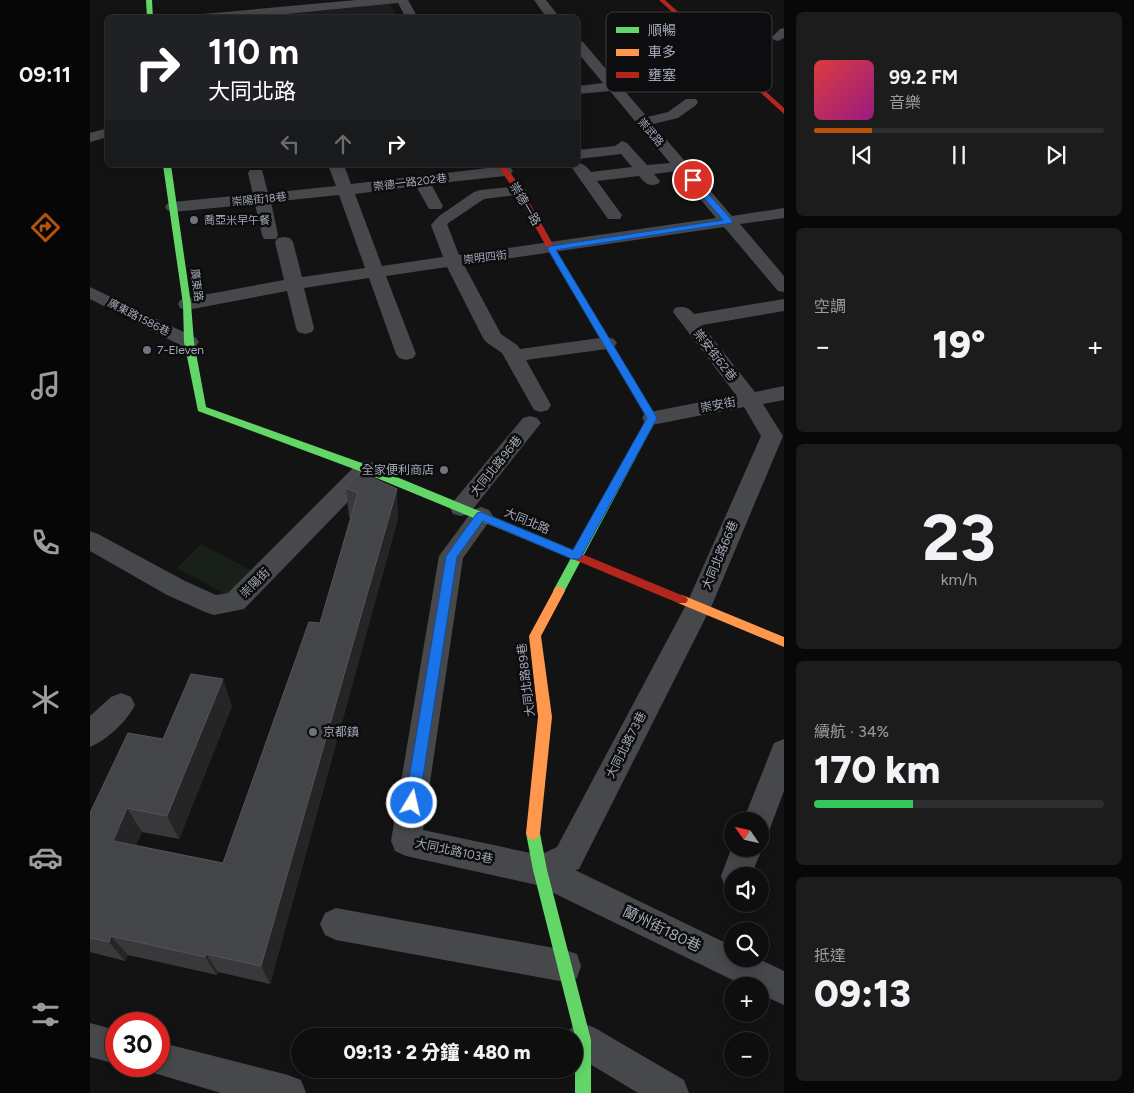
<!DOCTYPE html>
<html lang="zh-TW">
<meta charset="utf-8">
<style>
:root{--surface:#0e0e0e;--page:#1c1c1c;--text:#f1f3f6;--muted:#9b9c9e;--line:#2e2e2e;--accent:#b45309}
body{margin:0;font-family:Figtree,"Noto Sans TC",sans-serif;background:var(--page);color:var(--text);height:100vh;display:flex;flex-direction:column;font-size:19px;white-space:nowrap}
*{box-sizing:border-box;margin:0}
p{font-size:16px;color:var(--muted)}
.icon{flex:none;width:28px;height:28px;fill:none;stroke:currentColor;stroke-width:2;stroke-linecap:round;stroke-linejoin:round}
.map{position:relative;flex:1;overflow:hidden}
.details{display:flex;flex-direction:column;gap:12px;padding:12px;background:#080808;width:350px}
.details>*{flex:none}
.banner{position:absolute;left:15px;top:15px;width:475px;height:152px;border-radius:8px;box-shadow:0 2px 12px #0003,0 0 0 1px var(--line);background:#202124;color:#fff;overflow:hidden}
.needle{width:32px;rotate:304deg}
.controls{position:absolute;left:634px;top:812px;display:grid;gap:10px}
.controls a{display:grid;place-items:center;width:45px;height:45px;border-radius:50%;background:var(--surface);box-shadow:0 2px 12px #0003,0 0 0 1px var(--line);font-size:25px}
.speed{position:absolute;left:15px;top:1012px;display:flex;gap:10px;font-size:25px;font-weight:700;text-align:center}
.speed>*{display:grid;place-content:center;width:65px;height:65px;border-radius:50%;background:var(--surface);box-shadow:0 2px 12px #0003,0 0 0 1px var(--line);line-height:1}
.speed .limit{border:8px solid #d22;background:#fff;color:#111}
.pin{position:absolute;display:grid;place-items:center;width:42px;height:42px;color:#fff;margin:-21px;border:2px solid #fff;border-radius:50%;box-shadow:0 1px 5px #0007}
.me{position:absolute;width:55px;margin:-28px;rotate:9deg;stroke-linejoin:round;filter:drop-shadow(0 0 4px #0008)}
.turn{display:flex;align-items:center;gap:18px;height:105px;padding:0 20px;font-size:22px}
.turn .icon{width:65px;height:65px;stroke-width:2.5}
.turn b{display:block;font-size:35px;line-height:42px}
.lanes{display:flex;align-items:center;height:48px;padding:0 20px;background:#0003;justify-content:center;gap:25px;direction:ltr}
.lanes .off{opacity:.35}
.big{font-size:38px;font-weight:800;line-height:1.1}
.details .card{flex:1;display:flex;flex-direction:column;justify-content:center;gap:8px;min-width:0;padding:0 18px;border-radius:8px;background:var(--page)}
.details .dial{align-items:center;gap:0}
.dial b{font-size:65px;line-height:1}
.song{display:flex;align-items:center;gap:15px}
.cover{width:60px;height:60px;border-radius:8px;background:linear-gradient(135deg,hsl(0 70% 55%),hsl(310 70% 35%))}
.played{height:5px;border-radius:2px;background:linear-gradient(90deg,var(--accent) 20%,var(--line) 20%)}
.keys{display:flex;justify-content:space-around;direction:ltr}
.heat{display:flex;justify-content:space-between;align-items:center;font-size:28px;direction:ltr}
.charge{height:8px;border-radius:4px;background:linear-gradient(90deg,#34c759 34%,var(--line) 0)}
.trip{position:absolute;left:201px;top:1028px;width:292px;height:50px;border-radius:25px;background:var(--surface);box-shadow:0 2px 12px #0003,0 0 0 1px var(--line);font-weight:800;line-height:50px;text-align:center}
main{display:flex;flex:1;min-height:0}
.tabs{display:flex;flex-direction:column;width:90px;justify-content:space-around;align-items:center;background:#060606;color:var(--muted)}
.tabs .icon{width:35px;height:35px}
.tabs .selected{color:var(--accent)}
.tabs b{font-size:22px;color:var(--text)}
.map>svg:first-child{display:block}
.built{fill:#1d1d1f}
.green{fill:#19201a}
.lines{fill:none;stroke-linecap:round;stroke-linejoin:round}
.street{fill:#47484c;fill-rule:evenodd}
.fast{fill:#63d668;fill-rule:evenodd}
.slow{fill:#ff974d;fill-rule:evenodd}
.jam{fill:#b3261e;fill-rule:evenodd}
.wall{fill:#39393c}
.shaded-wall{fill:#252526}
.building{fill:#444549;stroke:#53555a}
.route{fill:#1a73e8;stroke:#114b97}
.poi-dot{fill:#70747d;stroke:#0d0d0f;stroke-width:2}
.labels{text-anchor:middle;stroke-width:5;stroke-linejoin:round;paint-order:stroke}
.far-street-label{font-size:11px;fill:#a2a8b6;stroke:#0d0d0f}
.far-poi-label{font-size:11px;fill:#a2a8b6;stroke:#0d0d0f;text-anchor:start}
.street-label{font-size:12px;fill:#a2a8b6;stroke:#0d0d0f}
.poi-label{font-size:12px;fill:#a2a8b6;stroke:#0d0d0f;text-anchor:start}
.near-street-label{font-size:15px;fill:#a2a8b6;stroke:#0d0d0f}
.key{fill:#0d0d0f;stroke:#3a3c41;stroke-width:1}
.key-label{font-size:14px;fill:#a2a8b6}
</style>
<main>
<nav class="tabs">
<b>09:11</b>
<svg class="icon selected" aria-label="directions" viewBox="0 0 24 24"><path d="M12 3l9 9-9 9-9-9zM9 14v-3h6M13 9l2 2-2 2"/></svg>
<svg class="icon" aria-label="music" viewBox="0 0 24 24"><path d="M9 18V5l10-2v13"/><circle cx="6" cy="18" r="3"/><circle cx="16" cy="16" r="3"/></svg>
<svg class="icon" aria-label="phone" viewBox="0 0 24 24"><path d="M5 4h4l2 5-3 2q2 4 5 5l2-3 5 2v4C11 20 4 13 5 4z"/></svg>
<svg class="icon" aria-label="climate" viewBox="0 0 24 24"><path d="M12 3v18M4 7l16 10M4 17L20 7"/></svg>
<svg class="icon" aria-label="car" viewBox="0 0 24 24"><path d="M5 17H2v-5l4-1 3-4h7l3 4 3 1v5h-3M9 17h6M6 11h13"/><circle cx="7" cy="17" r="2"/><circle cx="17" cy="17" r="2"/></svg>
<svg class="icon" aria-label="filters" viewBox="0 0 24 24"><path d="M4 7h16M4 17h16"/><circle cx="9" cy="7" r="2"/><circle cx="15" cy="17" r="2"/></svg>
</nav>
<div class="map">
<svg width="694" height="1093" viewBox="0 0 694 1093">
<rect width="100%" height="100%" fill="#131313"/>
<path class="built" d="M300 4 308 17 156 18Z"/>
<path class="green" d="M111 544 164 572 141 597 87 568Z"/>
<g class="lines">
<path class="street" d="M266 0H318L328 18H316L308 3 157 18H107L113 14Z
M444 0H456L470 18H457Z
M694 28V38L688 41 684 40 682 37 690 29Z
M488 41 493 42 527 82 671 66 676 67 678 70 671 74 533 89 557 117 578 112 596 99H606L608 102 606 105 588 118 563 124 642 216 694 208V218L650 224 694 276V292L688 291 634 227 374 265 411 334 427 345 430 349 517 337 524 339 527 343 524 347 517 349 436 360 461 405 458 410 451 412 444 410 412 353 396 342 393 338 357 267 296 276 326 354 323 358 316 360 309 358 306 354 279 278 214 288 224 328 222 332 215 334 208 332 206 328 197 291 97 310 90 308 88 304 90 300 97 298 194 280 185 242 188 238 194 237 200 238 203 242 212 277 275 268 249 195 181 202 188 235 186 239H174L172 235 165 204 83 212 77 210 75 207 77 204 83 202 163 194 158 173 160 170H172L178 193 246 186 238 165H254L261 184 415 166 421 168 423 171 421 174 415 176 341 184 353 206 351 209H339L326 186 265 194 292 266 353 257 341 225 349 216 384 192 390 190 429 186 435 188 437 191 435 194 394 199 357 224 369 255 626 218 587 171 564 174 570 181 568 184C558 187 555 183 549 176L507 181 532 215 530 219H518L482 168C488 159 496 165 501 172L542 167 531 154 488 159V150L525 146 532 141 537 143 557 165 580 163 520 91 488 94V86L513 83 488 53Z
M18 128V137L0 142V133Z
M0 287 106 338 109 342 106 346 99 348 92 346 0 299Z
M694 299V311L612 325 665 392 694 386V400L673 404 693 436 622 605 489 869 485 870 642 946V959H669L694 971V1005L670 994V986H655L447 885 316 856 305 851 301 841 349 556 383 510 391 507 399 510 403 516 373 558 333 830 450 855 467 847 597 603 671 436 654 407 562 425 555 423 552 418 555 413 646 395 583 312 585 308C594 306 598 307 604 314Z
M440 416 447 418 451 423 447 428 379 514 371 516 363 514 360 508 363 502 433 418Z
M276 461 284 463 287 469 284 475 154 609 124 615 115 612 77 595 0 551V531L8 534 95 581 126 595 138 593 268 463Z
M31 693 41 697 45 705C37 721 17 740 0 747V716L21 697Z
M694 739V791L679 831 670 834V821H653L684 743Z
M670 844 672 849 661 876H642V890L635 887 631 876 642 847 670 849Z
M246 908 475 950 487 954 491 966 487 978 475 982 246 940 235 935 230 924 235 913Z
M0 1023 26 1030V1064L0 1057Z
M493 1023 505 1028 594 1080 599 1093H548L485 1055V1036H477L481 1028Z
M69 1042 198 1075 211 1080 216 1093H131L57 1071 55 1066H69Z"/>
<path class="fast" d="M56 0H62L63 18H57Z
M73 165H81L101 304 104 342 116 407 280 466 474 546 476 549 474 552H466L272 472 108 411 94 342 93 304Z
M466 260H472L473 262 567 418 473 594H465L463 591 557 418 465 262Z
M443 826 448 828 450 833 457 870 501 1040V1093H485V1036L443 870 436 833 438 828Z"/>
<path class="slow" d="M469 586 473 588 475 591 451 636 462 717 450 833 448 838 443 840 438 838 436 833 448 717 439 636 465 588Z
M592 595 694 637V647L588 603 586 600 588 597Z"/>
<path class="jam" d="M569 0H575L694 108V114Z
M407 165H415L433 191 473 262 472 264H466L465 262 425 191Z
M470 545 596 597 598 600 596 603H588L466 552 464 549 466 546Z"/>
</g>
<path class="wall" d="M270 472 308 518 180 984 128 972 127 975 38 955 35 961 0 952V813L73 739 142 706 89 839 52 832 46 845 133 863 230 623 261 518 259 517 256 488Z"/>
<path class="shaded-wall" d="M138 165H148L139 169Z
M307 489 308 518 180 984 171 966Z
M133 679 142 706 89 839 77 816Z
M37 808 52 832 38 863 23 841Z
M21 936 38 955 35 961 19 942Z
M116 954 128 972 127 975 115 957Z"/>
<path class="building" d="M270 472 307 489 171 966 116 954 115 957 21 936 19 942 0 938V813L38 733 73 739 101 674 133 679 77 816 37 808 23 841 133 863 219 622 230 623 268 493 256 488Z"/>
<path class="route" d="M600 179H605L642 220V223L466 250 567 418 490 559H482L393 521 367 557 329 803 327 808 322 810 317 808 315 803 356 556 387 513 391 512 483 550 557 418 457 248 461 246 633 220 600 182Z"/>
<g class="poi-dot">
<circle cx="104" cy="220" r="5"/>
<circle cx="57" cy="350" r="5"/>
<circle cx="354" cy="470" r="5"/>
<circle cx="223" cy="732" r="5"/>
</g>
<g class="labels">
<g class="far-street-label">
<text transform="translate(561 132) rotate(50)" y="4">崇武路</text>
<text transform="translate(320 182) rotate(-7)" y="4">崇德一路202巷</text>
<text transform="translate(169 199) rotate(-6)" y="4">崇陽街18巷</text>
<text transform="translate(395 257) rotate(-7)" y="4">崇明四街</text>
<text transform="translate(107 285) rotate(83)" y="4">廣東路</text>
<text transform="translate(49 317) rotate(27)" y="4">廣東路1586巷</text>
</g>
<g class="far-poi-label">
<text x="114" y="224">喬亞米早午餐</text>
</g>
<g class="street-label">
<text transform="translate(435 204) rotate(59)" y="4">崇德一路</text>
<text transform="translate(625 355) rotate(52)" y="4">崇安街62巷</text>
<text transform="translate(628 405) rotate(-11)" y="4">崇安街</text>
<text transform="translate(406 466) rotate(-51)" y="4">大同北路96巷</text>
<text transform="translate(437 521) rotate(23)" y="4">大同北路</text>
<text transform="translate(630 555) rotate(-67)" y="4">大同北路66巷</text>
<text transform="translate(165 583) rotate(-45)" y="4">崇陽街</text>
<text transform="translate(436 680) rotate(-97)" y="4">大同北路89巷</text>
<text transform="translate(536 745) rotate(-63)" y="4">大同北路73巷</text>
<text transform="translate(364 851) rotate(12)" y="4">大同北路103巷</text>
</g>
<g class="poi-label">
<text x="67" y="354">7-Eleven</text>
<text x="344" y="474" text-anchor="end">全家便利商店</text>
<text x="233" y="736">京都鎮</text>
</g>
<g class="near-street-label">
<text transform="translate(572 929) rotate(26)" y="5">蘭州街180巷</text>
</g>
</g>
<rect x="516" y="12" width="166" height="80" rx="8" class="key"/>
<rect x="526" y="27" width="23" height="6" fill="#63d668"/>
<rect x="526" y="49" width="23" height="7" fill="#ff974d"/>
<rect x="526" y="72" width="23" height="6" fill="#b3261e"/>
<g class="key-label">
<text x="558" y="35">順暢</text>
<text x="558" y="57">車多</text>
<text x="558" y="80">壅塞</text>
</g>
</svg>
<div class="controls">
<a><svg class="needle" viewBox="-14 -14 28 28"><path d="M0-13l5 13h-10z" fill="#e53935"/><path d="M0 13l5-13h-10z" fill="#9b9c9e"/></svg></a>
<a><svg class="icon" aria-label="sound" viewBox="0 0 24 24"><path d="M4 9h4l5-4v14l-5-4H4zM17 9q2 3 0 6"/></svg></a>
<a><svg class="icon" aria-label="search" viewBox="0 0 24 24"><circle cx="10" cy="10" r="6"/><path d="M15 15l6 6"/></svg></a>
<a>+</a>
<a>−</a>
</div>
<div class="speed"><div class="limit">30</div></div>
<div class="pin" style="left:603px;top:180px;background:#d93025"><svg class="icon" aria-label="arrive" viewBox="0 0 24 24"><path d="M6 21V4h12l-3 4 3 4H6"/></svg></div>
<svg class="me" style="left:322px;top:803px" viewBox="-20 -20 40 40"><circle r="17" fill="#1a73e8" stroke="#fff" stroke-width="3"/><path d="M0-11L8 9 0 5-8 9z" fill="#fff"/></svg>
<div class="trip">09:13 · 2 分鐘 · 480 m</div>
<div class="banner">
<div class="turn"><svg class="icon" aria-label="right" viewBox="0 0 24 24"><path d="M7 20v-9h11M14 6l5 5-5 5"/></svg><div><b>110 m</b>大同北路</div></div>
<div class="lanes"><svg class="icon off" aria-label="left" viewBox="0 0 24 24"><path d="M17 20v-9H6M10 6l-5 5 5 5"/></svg><svg class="icon off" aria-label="ahead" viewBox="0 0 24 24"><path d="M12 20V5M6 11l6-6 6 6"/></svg><svg class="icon" aria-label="right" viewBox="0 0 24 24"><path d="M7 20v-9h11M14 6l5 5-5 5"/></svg></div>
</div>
</div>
<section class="details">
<div class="card">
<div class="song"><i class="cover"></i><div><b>99.2 FM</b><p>音樂</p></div></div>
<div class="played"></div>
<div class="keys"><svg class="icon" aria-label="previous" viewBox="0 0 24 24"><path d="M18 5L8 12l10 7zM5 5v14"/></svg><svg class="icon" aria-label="pause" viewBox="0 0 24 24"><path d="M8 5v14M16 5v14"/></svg><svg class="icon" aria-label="next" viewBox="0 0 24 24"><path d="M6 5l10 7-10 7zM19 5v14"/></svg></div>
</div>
<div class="card"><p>空調</p>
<div class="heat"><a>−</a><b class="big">19°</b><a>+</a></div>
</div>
<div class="card dial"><b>23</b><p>km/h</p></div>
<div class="card"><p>續航 · 34%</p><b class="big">170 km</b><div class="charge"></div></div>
<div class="card"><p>抵達</p><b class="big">09:13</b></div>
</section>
</main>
